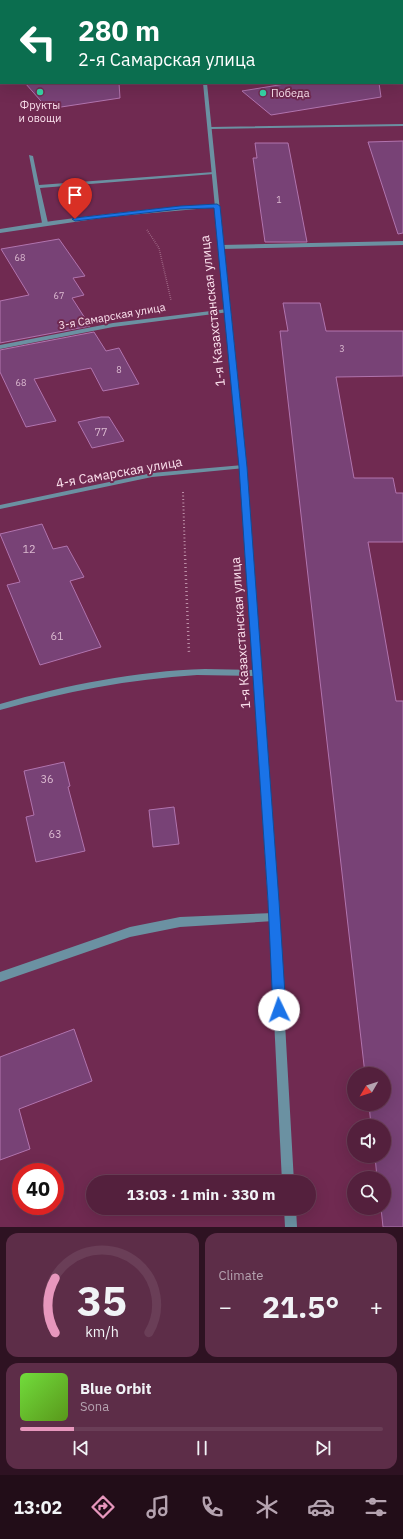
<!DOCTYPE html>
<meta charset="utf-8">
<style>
:root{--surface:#54203d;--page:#5d2d48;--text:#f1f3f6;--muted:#b5a3b0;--line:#6a3e57;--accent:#e797bd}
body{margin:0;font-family:"IBM Plex Sans",sans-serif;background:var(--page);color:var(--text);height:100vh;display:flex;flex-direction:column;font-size:15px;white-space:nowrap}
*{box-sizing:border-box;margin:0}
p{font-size:13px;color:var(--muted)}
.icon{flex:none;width:22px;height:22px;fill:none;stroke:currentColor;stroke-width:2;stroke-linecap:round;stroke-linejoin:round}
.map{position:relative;height:1227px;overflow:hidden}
.sheet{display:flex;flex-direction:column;gap:6px;padding:6px;background:#2e1222;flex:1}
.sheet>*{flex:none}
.banner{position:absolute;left:0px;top:0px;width:403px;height:84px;box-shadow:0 4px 16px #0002,0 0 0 1px var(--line);background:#0b6e4f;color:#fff;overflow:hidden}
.needle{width:26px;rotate:231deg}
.tools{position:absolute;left:347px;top:1067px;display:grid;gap:8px}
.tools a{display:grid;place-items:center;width:44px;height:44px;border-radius:50%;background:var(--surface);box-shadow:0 4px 16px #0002,0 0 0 1px var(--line);font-size:20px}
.speed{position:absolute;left:12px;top:1163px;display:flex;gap:8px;font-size:20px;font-weight:700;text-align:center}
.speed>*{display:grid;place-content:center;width:52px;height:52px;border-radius:50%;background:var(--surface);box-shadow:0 4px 16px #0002,0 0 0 1px var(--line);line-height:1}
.speed .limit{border:6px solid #d22;background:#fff;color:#111}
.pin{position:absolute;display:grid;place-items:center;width:34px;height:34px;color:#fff;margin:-41px -17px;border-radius:50% 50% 50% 0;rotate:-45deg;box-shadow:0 0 4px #0007}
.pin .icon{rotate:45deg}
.me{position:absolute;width:44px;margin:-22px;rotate:357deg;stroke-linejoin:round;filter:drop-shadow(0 0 3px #0008)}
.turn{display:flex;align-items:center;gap:14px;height:84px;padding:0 12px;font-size:18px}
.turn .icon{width:52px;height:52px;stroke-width:2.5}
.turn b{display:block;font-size:28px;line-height:34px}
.big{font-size:30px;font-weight:700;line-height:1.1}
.sheet .card{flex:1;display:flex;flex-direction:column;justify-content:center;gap:6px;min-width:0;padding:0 14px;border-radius:12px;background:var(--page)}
.sheet .dial{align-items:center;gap:0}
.dial svg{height:104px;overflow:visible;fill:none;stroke:var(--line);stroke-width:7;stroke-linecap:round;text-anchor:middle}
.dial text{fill:var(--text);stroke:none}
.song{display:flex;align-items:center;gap:12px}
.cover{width:48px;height:48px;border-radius:6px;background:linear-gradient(135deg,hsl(100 70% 55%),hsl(90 70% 35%))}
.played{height:4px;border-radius:2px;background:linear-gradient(90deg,var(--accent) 15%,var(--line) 15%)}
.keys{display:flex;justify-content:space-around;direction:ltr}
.heat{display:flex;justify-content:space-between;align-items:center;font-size:22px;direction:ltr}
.sheet .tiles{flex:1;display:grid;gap:6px;grid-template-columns:1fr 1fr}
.card:last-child{grid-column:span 2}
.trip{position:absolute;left:86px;top:1175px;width:230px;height:40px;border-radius:20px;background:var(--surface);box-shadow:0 4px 16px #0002,0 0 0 1px var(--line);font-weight:700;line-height:40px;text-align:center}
.dock{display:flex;height:64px;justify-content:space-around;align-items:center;background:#220d18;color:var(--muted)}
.dock .icon{width:28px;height:28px}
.dock .active{color:var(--accent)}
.dock b{font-size:18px;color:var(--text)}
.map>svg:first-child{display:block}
.building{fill:#784276;stroke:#b174ae}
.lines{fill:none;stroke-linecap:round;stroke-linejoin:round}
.path-far2{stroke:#bc8ea6;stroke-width:1.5;stroke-dasharray:0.5 1.5;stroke-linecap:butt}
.path-far1{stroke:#bc8ea6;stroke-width:2;stroke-dasharray:1 2.5;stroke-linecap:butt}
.path{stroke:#bc8ea6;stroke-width:2.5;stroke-dasharray:1 3;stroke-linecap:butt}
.service{fill:#6b91a2;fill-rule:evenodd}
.minor{fill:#6b91a2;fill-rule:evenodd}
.tertiary{fill:#6b91a2;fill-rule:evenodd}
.primary{fill:#89d8fc;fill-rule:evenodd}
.route{fill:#1a73e8;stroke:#114b97}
.poi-dot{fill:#37d4a6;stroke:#702a51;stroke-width:1.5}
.labels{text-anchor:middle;stroke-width:4;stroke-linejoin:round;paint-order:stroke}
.far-number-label{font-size:9px;fill:#dbbad0}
.far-poi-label{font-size:11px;fill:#fce2ee;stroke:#702a51;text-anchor:start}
.far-street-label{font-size:11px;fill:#fce2ee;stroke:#702a51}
.number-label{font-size:11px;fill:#dbbad0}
.street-label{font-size:13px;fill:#fce2ee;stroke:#702a51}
</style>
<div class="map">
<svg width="403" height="1227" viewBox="0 0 403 1227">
<rect width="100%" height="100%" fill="#702a51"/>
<path class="building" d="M25 83H119L120 98 48 109Z
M291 83H379L381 97 271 115 242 91Z
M403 141V233L398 234 368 142Z
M255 143H288L307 242H265L253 158H257Z
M59 239 85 276 73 278 84 295 72 298 90 326 0 343V301L29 295 1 249Z
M283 303H320L326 331H403V376L336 377 354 478H393L396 493H403V542H368L396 701H403V1227H383L381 1208H384V1178H377L375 1156H384V1126H371L369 1104H384V1074H365L280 331H288Z
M94 332 106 351 119 348 139 384 103 391 91 368 34 379 56 421 26 427 0 372V350Z
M101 417H109L124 441 92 448 78 422Z
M42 524 53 549 67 546 84 577 70 581 101 647 40 665 7 585 20 582 0 534Z
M64 762 70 786 68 787 85 851 36 862 26 817 34 815 24 771Z
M174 807 179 844 153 847 149 810Z
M74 1029 92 1081 19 1109 30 1149 0 1160V1057Z"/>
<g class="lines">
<path class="path-far2" d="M127 1 134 0
M147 230 159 248 171 300"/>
<path class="path-far1" d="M183 492 185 556"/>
<path class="path" d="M185 555 189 653"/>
<path class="service" d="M403 124V126L210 129 208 128 210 127Z
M29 155 33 156 39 185 214 172 216 173 214 174 40 188 48 223 45 225 42 223Z
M403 241V245L221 249 218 247 221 245Z"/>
<path class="minor" d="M308 0H313L314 1H309Z
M217 204 219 205V207L108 217 0 233V229C72 217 144 209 217 204Z
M227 309 230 311 229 312 113 327 0 349V345L113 323Z
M243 465 245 466 246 467 245 468 152 477 0 509V505L152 473Z
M205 669 258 670 261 671 262 673 261 675 258 676C238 676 217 675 197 675 130 679 64 692 0 710V704C67 685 136 671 205 669Z
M274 913 278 914 279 917 278 920 274 921 180 927 130 937 0 982V972L130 927 180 917Z"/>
<path class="tertiary" d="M203 83H207L246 467 279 917 294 1182H282L269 917 240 467Z
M284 1208H296L297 1227H285Z"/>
<path class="primary" d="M402 20H403V22H402Z
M0 73H1V77H0Z"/>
</g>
<path class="route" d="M217 204 220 206 247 467 279 901 286 1010 284 1014 279 1016 275 1014 273 1010 268 901 239 467 214 208 180 209 75 221 72 219 75 218 180 206Z"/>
<g class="poi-dot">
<circle cx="40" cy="92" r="4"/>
<circle cx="263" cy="93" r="4"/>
</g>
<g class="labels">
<g class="far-number-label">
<text x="279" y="203">1</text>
<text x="20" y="261">68</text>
<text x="59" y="299">67</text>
<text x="342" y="352">3</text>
<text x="119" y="373">8</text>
<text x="21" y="386">68</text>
</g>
<g class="far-poi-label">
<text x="271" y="97">Победа</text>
<text x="40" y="109" text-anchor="middle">Фрукты<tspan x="40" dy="13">и овощи</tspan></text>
</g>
<g class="far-street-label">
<text transform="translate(112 316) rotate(-10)" y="4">3-я Самарская улица</text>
</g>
<g class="number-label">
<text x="101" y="436">77</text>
<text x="29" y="553">12</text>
<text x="57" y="640">61</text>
<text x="47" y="783">36</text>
<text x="55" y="838">63</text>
</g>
<g class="street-label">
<text transform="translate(212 311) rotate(-96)" y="5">1-я Казахстанская улица</text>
<text transform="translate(119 472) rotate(-10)" y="5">4-я Самарская улица</text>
<text transform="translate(240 633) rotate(-94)" y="5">1-я Казахстанская улица</text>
</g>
</g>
</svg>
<div class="tools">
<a><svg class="needle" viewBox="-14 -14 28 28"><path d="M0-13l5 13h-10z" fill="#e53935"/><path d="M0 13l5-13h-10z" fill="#b5a3b0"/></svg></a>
<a><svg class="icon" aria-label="sound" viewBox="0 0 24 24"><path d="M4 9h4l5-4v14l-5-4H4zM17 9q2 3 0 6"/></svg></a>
<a><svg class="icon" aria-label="search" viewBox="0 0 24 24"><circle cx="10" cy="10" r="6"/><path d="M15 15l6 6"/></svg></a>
</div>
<div class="speed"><div class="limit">40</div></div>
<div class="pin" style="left:75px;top:219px;background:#d93025"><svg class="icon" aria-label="arrive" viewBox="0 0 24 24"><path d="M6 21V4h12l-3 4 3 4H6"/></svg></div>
<svg class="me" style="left:279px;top:1010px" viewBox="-20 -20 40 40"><circle r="19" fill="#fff"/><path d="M0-13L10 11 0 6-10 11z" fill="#1a73e8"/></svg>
<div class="trip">13:03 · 1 min · 330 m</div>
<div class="banner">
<div class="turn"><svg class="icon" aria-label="left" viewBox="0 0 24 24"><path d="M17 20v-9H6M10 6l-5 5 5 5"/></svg><div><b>280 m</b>2-я Самарская улица</div></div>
</div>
</div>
<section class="sheet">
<div class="tiles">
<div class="card dial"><svg viewBox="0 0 100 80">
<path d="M14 69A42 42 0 1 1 86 69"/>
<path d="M14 69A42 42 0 0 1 14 27" stroke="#e797bd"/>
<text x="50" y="56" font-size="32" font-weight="700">35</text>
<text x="50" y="72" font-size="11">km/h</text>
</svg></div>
<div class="card"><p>Climate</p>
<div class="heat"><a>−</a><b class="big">21.5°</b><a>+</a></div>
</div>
<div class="card">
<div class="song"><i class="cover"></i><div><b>Blue Orbit</b><p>Sona</p></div></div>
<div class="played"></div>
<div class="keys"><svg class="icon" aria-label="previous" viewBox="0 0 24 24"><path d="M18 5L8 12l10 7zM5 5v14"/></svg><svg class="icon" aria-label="pause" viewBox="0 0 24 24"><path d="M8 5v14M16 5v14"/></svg><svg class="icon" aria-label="next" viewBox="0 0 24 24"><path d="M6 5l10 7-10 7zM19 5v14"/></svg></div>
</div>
</div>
</section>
<nav class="dock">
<b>13:02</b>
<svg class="icon active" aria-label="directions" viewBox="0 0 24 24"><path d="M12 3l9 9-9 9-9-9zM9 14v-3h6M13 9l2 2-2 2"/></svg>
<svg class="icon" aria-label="music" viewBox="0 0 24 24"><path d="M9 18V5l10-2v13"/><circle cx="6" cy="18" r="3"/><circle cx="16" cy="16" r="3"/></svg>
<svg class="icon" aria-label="phone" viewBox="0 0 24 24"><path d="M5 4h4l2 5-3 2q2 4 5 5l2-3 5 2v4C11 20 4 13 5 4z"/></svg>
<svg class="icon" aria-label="climate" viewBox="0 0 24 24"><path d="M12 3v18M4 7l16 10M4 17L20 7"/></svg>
<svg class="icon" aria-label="car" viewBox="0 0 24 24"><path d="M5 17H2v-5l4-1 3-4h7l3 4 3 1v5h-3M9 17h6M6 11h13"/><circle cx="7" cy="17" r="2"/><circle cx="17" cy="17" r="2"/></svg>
<svg class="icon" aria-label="filters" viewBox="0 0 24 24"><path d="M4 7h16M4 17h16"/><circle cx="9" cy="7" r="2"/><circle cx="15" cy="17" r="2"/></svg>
</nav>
